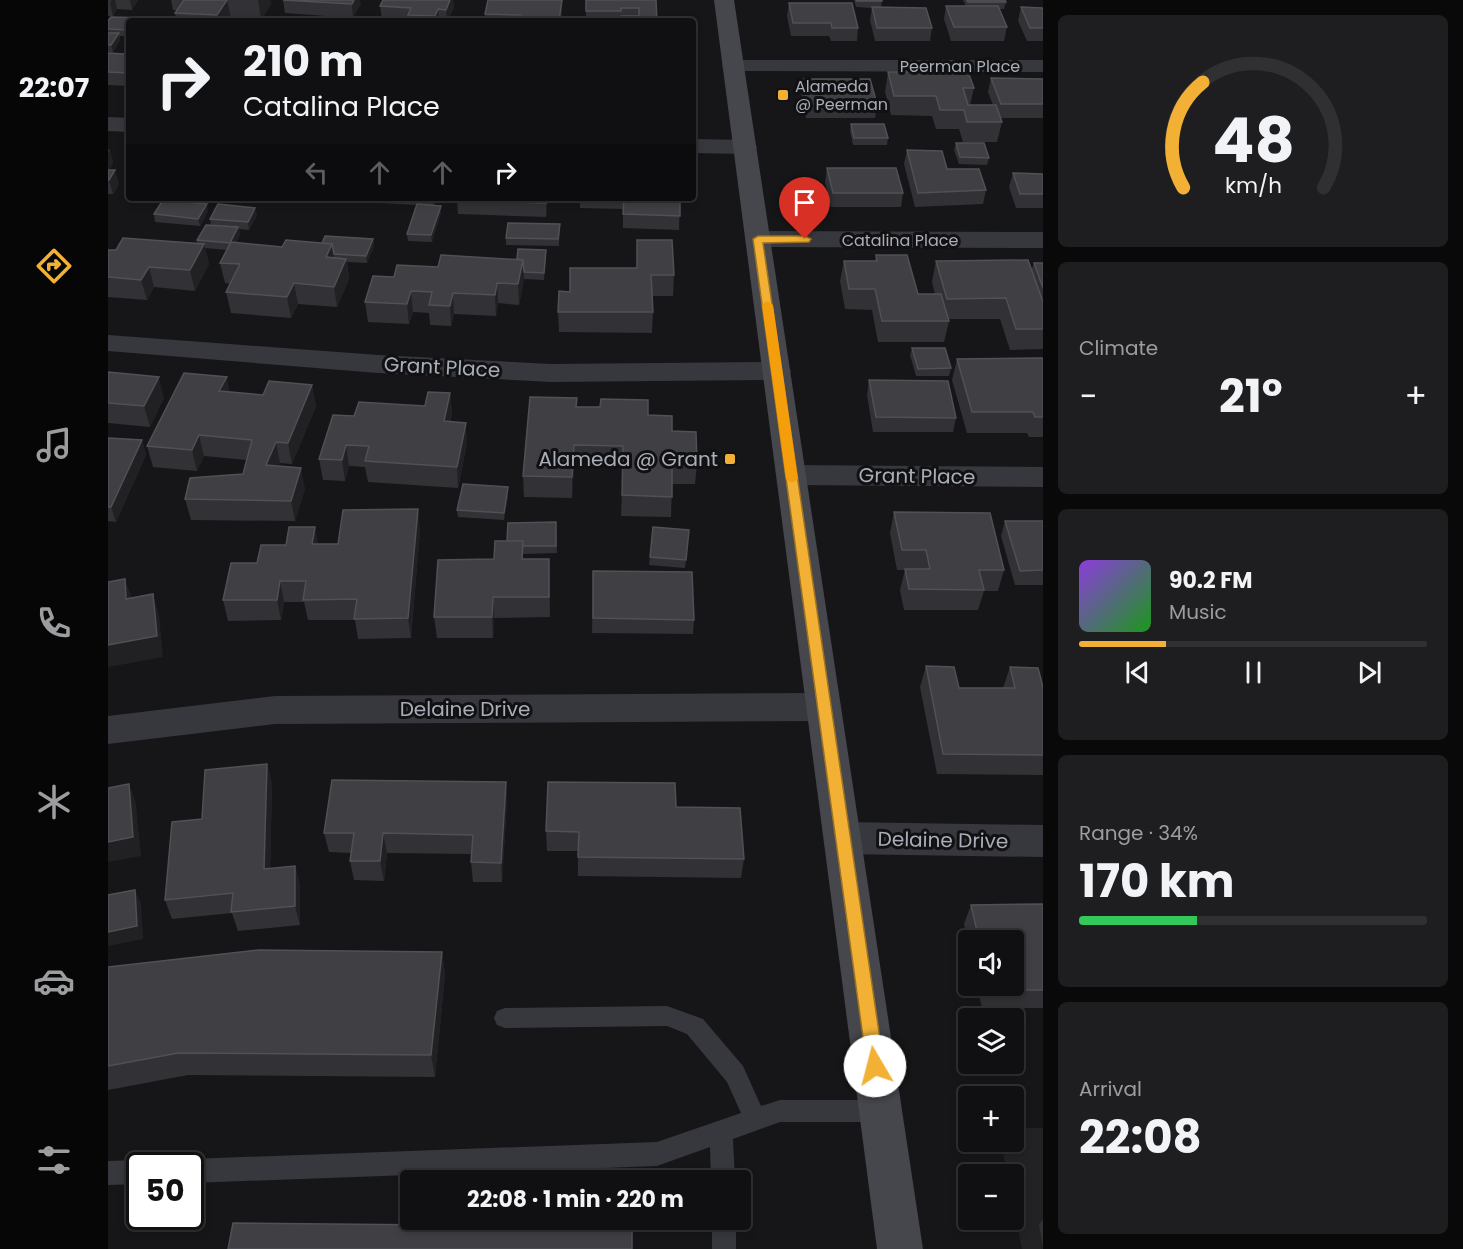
<!DOCTYPE html>
<meta charset="utf-8">
<style>
:root{--surface:#101012;--page:#1e1e20;--text:#f1f3f6;--muted:#9c9d9f;--line:#303032;--accent:#f2b134}
body{margin:0;font-family:Poppins,sans-serif;background:var(--page);color:var(--text);height:100vh;display:flex;flex-direction:column;font-size:22px;white-space:nowrap}
*{box-sizing:border-box;margin:0}
p{font-size:20px;color:var(--muted)}
.icon{flex:none;width:33px;height:33px;fill:none;stroke:currentColor;stroke-width:2;stroke-linecap:round;stroke-linejoin:round}
.map{position:relative;flex:1;overflow:hidden}
.side{display:flex;flex-direction:column;gap:15px;padding:15px;background:#09090a;width:420px}
.side>*{flex:none}
.guide{position:absolute;left:18px;top:18px;width:570px;height:183px;border-radius:6px;box-shadow:0 3px 9px #0003,0 0 0 2px var(--line);background:#101012;color:var(--text);overflow:hidden}
.buttons{position:absolute;left:850px;top:930px;display:grid;gap:12px}
.buttons a{display:grid;place-items:center;width:66px;height:66px;border-radius:6px;background:var(--surface);box-shadow:0 3px 9px #0003,0 0 0 2px var(--line);font-size:30px}
.speed{position:absolute;left:18px;top:1152px;display:flex;gap:12px;font-size:30px;font-weight:700;text-align:center}
.speed>*{display:grid;place-content:center;width:78px;height:78px;border-radius:50%;background:var(--surface);box-shadow:0 3px 9px #0003,0 0 0 2px var(--line);line-height:1}
.speed .limit{border:3px solid #111;border-radius:9px;background:#fff;color:#111}
.pin{position:absolute;display:grid;place-items:center;width:51px;height:51px;color:#fff;margin:-62px -26px;border-radius:50% 50% 50% 0;rotate:-45deg;box-shadow:0 0 6px #0007}
.pin .icon{rotate:45deg}
.me{position:absolute;width:66px;margin:-33px;rotate:352deg;stroke-linejoin:round;filter:drop-shadow(0 0 4px #0008)}
.turn{display:flex;align-items:center;gap:21px;height:126px;padding:0 18px;font-size:27px}
.turn .icon{width:78px;height:78px;stroke-width:2.5}
.turn b{display:block;font-size:42px;line-height:51px}
.lanes{display:flex;align-items:center;height:57px;padding:0 18px;background:#0003;justify-content:center;gap:30px;direction:ltr}
.lanes .off{opacity:.35}
.big{font-size:45px;font-weight:700;line-height:1.1}
.side .tile{flex:1;display:flex;flex-direction:column;justify-content:center;gap:9px;min-width:0;padding:0 21px;border-radius:9px;background:var(--page)}
.side .dial{align-items:center;gap:0}
.dial svg{height:156px;overflow:visible;fill:none;stroke:var(--line);stroke-width:7;stroke-linecap:round;text-anchor:middle}
.dial text{fill:var(--text);stroke:none}
.song{display:flex;align-items:center;gap:18px}
.cover{width:72px;height:72px;border-radius:9px;background:linear-gradient(135deg,hsl(270 70% 55%),hsl(120 70% 35%))}
.played{height:6px;border-radius:3px;background:linear-gradient(90deg,var(--accent) 25%,var(--line) 25%)}
.keys{display:flex;justify-content:space-around;direction:ltr}
.heat{display:flex;justify-content:space-between;align-items:center;font-size:33px;direction:ltr}
.charge{height:9px;border-radius:4px;background:linear-gradient(90deg,#34c759 34%,var(--line) 0)}
.trip{position:absolute;left:292px;top:1170px;width:351px;height:60px;border-radius:6px;background:var(--surface);box-shadow:0 3px 9px #0003,0 0 0 2px var(--line);font-weight:700;line-height:60px;text-align:center}
main{display:flex;flex:1;min-height:0}
.dock{display:flex;flex-direction:column;width:108px;justify-content:space-around;align-items:center;background:#060607;color:var(--muted)}
.dock .icon{width:42px;height:42px}
.dock .current{color:var(--accent)}
.dock b{font-size:27px;color:var(--text)}
.map>svg:first-child{display:block}
.built{fill:#222225}
.lines{fill:none;stroke-linecap:round;stroke-linejoin:round}
.lane{fill:#37383d;fill-rule:evenodd}
.street{fill:#37383d;fill-rule:evenodd}
.secondary{fill:#45474d;fill-rule:evenodd}
.wall{fill:#323236}
.shaded-wall{fill:#212124}
.building{fill:#3f3f44;stroke:#4f5156;stroke-width:1.5}
.route{fill:#f2b134;stroke:#9d7322;stroke-width:1.5}
.slow{fill:#f59e0b}
.poi-dot{fill:#f2b134;stroke:#111113;stroke-width:2}
.labels{text-anchor:middle;stroke-width:6;stroke-linejoin:round;paint-order:stroke}
.far-street-label{font-size:16px;fill:#a8adb8;stroke:#111113}
.far-poi-label{font-size:16px;fill:#a8adb8;stroke:#111113;text-anchor:start}
.street-label{font-size:20px;fill:#a8adb8;stroke:#111113}
.poi-label{font-size:20px;fill:#a8adb8;stroke:#111113;text-anchor:end}
</style>
<main>
<nav class="dock">
<b>22:07</b>
<svg class="icon current" aria-label="directions" viewBox="0 0 24 24"><path d="M12 3l9 9-9 9-9-9zM9 14v-3h6M13 9l2 2-2 2"/></svg>
<svg class="icon" aria-label="music" viewBox="0 0 24 24"><path d="M9 18V5l10-2v13"/><circle cx="6" cy="18" r="3"/><circle cx="16" cy="16" r="3"/></svg>
<svg class="icon" aria-label="phone" viewBox="0 0 24 24"><path d="M5 4h4l2 5-3 2q2 4 5 5l2-3 5 2v4C11 20 4 13 5 4z"/></svg>
<svg class="icon" aria-label="climate" viewBox="0 0 24 24"><path d="M12 3v18M4 7l16 10M4 17L20 7"/></svg>
<svg class="icon" aria-label="car" viewBox="0 0 24 24"><path d="M5 17H2v-5l4-1 3-4h7l3 4 3 1v5h-3M9 17h6M6 11h13"/><circle cx="7" cy="17" r="2"/><circle cx="17" cy="17" r="2"/></svg>
<svg class="icon" aria-label="filters" viewBox="0 0 24 24"><path d="M4 7h16M4 17h16"/><circle cx="9" cy="7" r="2"/><circle cx="15" cy="17" r="2"/></svg>
</nav>
<div class="map">
<svg width="935" height="1249" viewBox="0 0 935 1249">
<rect width="100%" height="100%" fill="#161618"/>
<path class="built" d="M906 1128H935V1249H914L906 1209V1174H899L893 1142H906Z"/>
<g class="lines">
<path class="lane" d="M559 1006 595 1019 635 1066 653 1106 672 1100H774L782 1103 786 1111 782 1119 774 1122H672L625 1139 627 1180H603L602 1147 549 1166 82 1183V1166H72L82 1159 549 1142 633 1113 619 1082 579 1034 559 1026 397 1028 389 1025 386 1018 389 1011 397 1008Z
M32 1160 41 1166H32V1184L0 1185V1161Z
M604 1220H628V1249H604Z"/>
<path class="street" d="M625 60H935V72L617 71 614 66 617 61Z
M0 117 21 118V132L0 131Z
M585 139 637 140 645 142 649 147 645 152 637 154 585 153Z
M650 231 935 232V248L650 247 641 244 637 239 641 234Z
M0 335 270 355 443 364 669 362 679 365 683 371 679 377 669 380 443 382 270 373 0 351Z
M683 465 935 467V487L683 485 672 482 668 475 672 468Z
M716 693 728 697 733 707 728 717 716 721 167 724 0 744V716L167 696Z
M735 822 935 825V857L735 854 722 849 716 838 722 827Z"/>
<path class="secondary" d="M606 0H626L815 1249H769Z"/>
</g>
<path class="wall" d="M0 0H30L24 10 9 9 5 16H0Z
M63 0H162L163 4 153 20 123 18 121 21H69L67 13 69 10H65Z
M175 0 253 3 245 18 177 13Z
M275 0H345L346 7 340 20 352 21H300L274 19 272 6Z
M454 0V12L453 21H377V14Z
M478 0H548L549 21H478Z
M746 0H774L773 7 824 28 822 41H767L762 20 764 8 748 7Z
M855 0H897L898 2 896 9H891L899 27 896 41H843L836 19 838 6H858Z
M681 3 750 28 749 41H723L721 36H683L679 16Z
M913 7 935 8V41H919L910 21Z
M42 18 43 21H21V36H12V40L5 52H0V21Z
M21 46V86L0 85V53L16 54Z
M780 72 866 88 862 105H885L880 92 883 78 935 79V118H892L894 122 889 142H855L851 129H828L824 116 783 115 777 92Z
M694 79 769 104 767 118H698L693 93Z
M743 124 780 138 779 145H745L742 131Z
M848 143 881 158 879 165 851 164 846 150Z
M0 149 2 150 5 163 1 170 11 184 5 194H0Z
M799 150 839 169 878 190 875 204 807 207 796 164Z
M719 168 795 193 793 207H723L717 182Z
M905 173 935 174V208H908L901 187Z
M150 198H214L211 203Z
M234 198H328L326 205 333 206V213L324 242 300 241 299 234 309 205 235 201Z
M440 198 438 217 350 214 349 200Z
M472 198H572L571 230 515 228V209L472 208Z
M100 211 92 226 47 222 46 214Z
M149 215 141 230 131 229 132 235 128 243 174 247 265 239 266 246 259 263 239 262 241 279 229 307 190 304 183 318 123 313 118 292 123 284 117 283 112 263 119 250 97 248 101 264 87 291 46 287 39 300 0 297V250H8L89 244V240L103 225 102 219Z
M452 224 451 246 398 245V238Z
M529 240 566 275 565 296H544L545 312 544 333 451 332 450 312 462 292 529 268Z
M438 250 436 280 416 279 411 305 390 303 388 316 346 314 343 326 322 325 321 313 305 312 301 324 260 322 257 302 286 277 409 259Z
M768 255 810 294H827L824 282 828 261 923 271 926 263H935V349L902 350 892 319H840L841 321 836 342H770L764 310 737 309 732 281 736 261H767Z
M804 348 843 368 841 376H808L802 355Z
M935 358V437H921L919 433H859L844 380 849 359Z
M0 372 56 398 42 427 0 423Z
M761 380 848 418 845 432H765L759 395Z
M204 385 208 406 184 464 172 463 170 466 197 489 187 521 83 520 77 499 135 474 139 460 96 456 89 471 45 467 39 446 122 392 155 395Z
M342 393 344 414 342 422 359 443 350 488 260 482 257 467 241 466 237 481 215 480 211 459 246 416 317 406Z
M469 407 540 415 564 431 589 464 587 484H564L563 517 513 516 515 467 466 465 464 498 416 497 415 476Z
M0 438 34 440 38 455 8 522 0 521Z
M400 487V495L396 520 350 517 349 510Z
M786 512 896 570 890 591H876L870 610H796L792 590 797 570H789L782 533Z
M897 521H935V585H907L893 536Z
M448 522 449 553 415 554V559H441L442 617 386 618 385 638H329L326 617 386 559 399 541Z
M312 530 303 638 250 639 247 620H200L196 602H176L173 620 120 621 115 600 149 563 210 544H230Z
M581 530 577 568 541 565 542 557Z
M485 571 586 620 585 634 484 633Z
M818 666 851 688H895L902 667 935 687V775L829 774 812 687Z
M159 764 164 784 162 869 187 866 192 885V925L130 931 124 913 64 919 57 900 94 819Z
M398 782 399 801 394 882H365L363 862V854L279 853 276 881 246 880 242 861 243 853 221 852 216 833Z
M568 807 636 859 633 878 470 876V851H439L438 831Z
M935 904V1008H874L869 986H906V940H861V948L856 924 863 905Z
M334 952 337 975 327 1077 80 1075 0 1090V967Z
M935 1219V1248L931 1225Z"/>
<path class="shaded-wall" d="M4 0H7L9 9 5 16 2 3Z
M22 0H30L24 10Z
M119 0 123 18 121 21H110L109 15Z
M150 0H162L163 4 153 20Z
M246 0H252L253 3 245 18 244 4Z
M342 0H345L346 7 340 21H339L338 10Z
M454 0V12L453 21H451Z
M330 9 331 21H328L327 16Z
M11 33 12 40 5 52 3 45Z
M2 150 5 163 0 172V152Z
M7 170 11 184 5 194 1 180Z
M325 198H328L326 206Z
M439 198H440L438 217V203Z
M99 204 100 211 92 226 90 219Z
M333 206V213L324 242 323 235Z
M147 208 149 215 141 230 140 222Z
M130 227 132 235 123 251 122 243Z
M265 239 266 246 259 263 258 256Z
M96 244 101 264 87 291 82 270Z
M224 244 227 264 218 257Z
M238 259 241 279 229 307 226 287Z
M415 260 416 280 411 305 410 284Z
M41 267 46 287 39 300 33 280Z
M186 283 190 304 183 318 179 297Z
M389 283 390 303 388 316 387 295Z
M303 291 305 312 301 324 299 304Z
M345 293 346 314 343 326 342 306Z
M51 377 56 398 42 427 36 406Z
M119 377 123 398 111 391Z
M204 385 208 406 184 464 180 443Z
M342 393 344 414 338 442 336 421Z
M358 423 359 443 350 488 349 467Z
M91 435 96 456 89 471 84 450Z
M34 440 38 455 8 522 3 507Z
M168 442 172 463 162 485 158 465Z
M238 445 241 466 237 481 234 460Z
M466 445V465L464 498V477Z
M193 468 197 489 187 521 183 501Z
M400 487V495L396 520V513Z
M310 509 312 530 303 638 300 618Z
M207 527 211 548 204 544Z
M17 579 24 599H18Z
M172 581 176 602 173 620 169 600Z
M45 594 51 615 55 657 0 667V645Z
M385 597 386 618 385 638 384 617Z
M159 764 164 784 162 888 156 869Z
M398 782 399 801 394 882 393 863Z
M21 784 28 803 33 856 0 862V842Z
M275 833 279 853 276 881 272 861Z
M187 866 192 885V925L187 906Z
M27 890 33 903 35 939 0 946V932Z
M334 952 337 975 327 1077 323 1055Z"/>
<path class="building" d="M76 0H119L109 15 67 13Z
M175 0H246L244 4Z
M275 0H342L338 10 330 9 327 16 300 15 303 8 272 6Z
M380 0H454L451 21H411L412 15 377 14Z
M478 0H548L549 21H513V16H531V8H513V11H478Z
M748 0H774V1H749Z
M859 0H897L898 2H860Z
M681 3H744L750 28H724L723 23H685Z
M838 6H890L899 27H846Z
M764 7 818 8 824 28H769Z
M913 7 935 8V28H922Z
M3 17 42 18 41 21H21V30L0 29V21Z
M306 19 352 21H305Z
M0 33H11L3 45H0Z
M21 46V73L0 72V53L16 54Z
M780 72H860L866 88H855L860 105H888L894 122H859L856 110H832L828 96H786Z
M883 78 935 79V104H893Z
M694 79H762L769 104H699Z
M743 124H776L780 138H746Z
M848 143H876L881 158 852 157Z
M799 150 834 151 839 169H871L878 190 810 193Z
M719 168H788L795 193H725Z
M0 170H7L1 180H0Z
M905 173 935 174V194H912Z
M349 198H439L438 203 349 200Z
M516 198H572V216L515 214Z
M55 200 99 204 90 219 46 214Z
M110 204 147 208 140 222 102 219Z
M309 204 333 206 323 235 299 234Z
M400 223 452 224 450 239 398 238Z
M98 225 130 227 122 243 89 240Z
M217 236 265 239 258 256 226 254 224 244 214 243Z
M15 238 96 244 82 270 41 267 33 280 0 277V250H8Z
M178 240 224 244 218 257 238 259 226 287 186 283 179 297 118 292 132 264 112 263 123 242 174 247Z
M529 240H564L566 275H543L545 312H450L451 291 462 292V268H529Z
M410 249 438 250 436 273 416 272 415 260 409 259Z
M333 255 415 260 410 284 389 283 387 295 345 293 342 306 321 305 324 292 303 291 299 304 257 302 265 276 286 277 289 265 330 267Z
M768 255H799L810 294H833L841 321H774L767 289H741L736 261H769Z
M920 260 935 302V329H908L898 298 839 299 828 261Z
M926 263H935V288Z
M804 348H837L843 368 810 369Z
M935 358V417H927L925 412H864L849 359Z
M0 372 51 377 36 406 0 403Z
M76 373 119 377 111 391 155 395 161 381 204 385 180 443 168 442 158 465 193 468 183 501 77 499 82 478 135 474 144 440 91 435 84 450 39 446Z
M761 380 840 381 848 418 768 417Z
M320 392 342 393 336 421 358 423 349 467 257 461 261 446 238 445 234 460 211 459 225 415 246 416 251 402 317 406Z
M422 397 469 398 468 407H492L493 399 540 400V415L564 416V431L588 432 589 464 564 463V497L514 495 515 446 466 445 464 477 415 476Z
M0 438 34 440 3 507H0Z
M355 484 400 487 396 513 349 510Z
M310 509 300 618 246 619 249 599 195 600 198 581H172L169 600H115L123 563H149L153 545H178L181 527H207L204 544H230L235 510Z
M786 512 882 513 896 570H871L876 590 801 589 797 569H822L818 550H794Z
M897 521H935V570L912 571Z
M448 522V546H415V541H399L400 523Z
M545 527 581 530 578 560 542 557Z
M387 541H415L414 559H441V597H385L384 617H326L330 560 386 559Z
M485 571 584 572 586 620 485 618Z
M17 579 18 599 45 594 49 636 0 645V582Z
M818 666 846 667 851 688H907L902 667 930 668 935 687V755L835 754Z
M159 764 156 869 187 866V906L123 912 125 893 57 900 64 822 94 819 97 770Z
M224 780 398 782 393 863 363 862 365 835 275 833 272 861H242L246 833H216Z
M440 782 567 783 568 807 632 808 636 859 470 857 471 832 438 831Z
M21 784 25 837 0 842V788Z
M27 890 29 926 0 932V895Z
M935 904V990H881L880 986H906V940H871L863 905Z
M151 950 334 952 323 1055 70 1053 0 1066V967Z
M125 1223 524 1227V1249H120Z"/>
<path class="route" d="M697 236 703 239 701 242 655 243 776 1066 774 1072 767 1074 761 1072 759 1066 645 239 650 236Z"/>
<path class="slow" d="M659 301 665 305 690 479 684 483 678 479 654 305Z"/>
<g class="poi-dot">
<rect x="669" y="89" width="12" height="12" rx="3"/>
<rect x="616" y="453" width="12" height="12" rx="3"/>
</g>
<g class="labels">
<g class="far-street-label">
<text x="852" y="72">Peerman Place</text>
<text x="792" y="246">Catalina Place</text>
</g>
<g class="far-poi-label">
<text x="687" y="92">Alameda<tspan x="687" dy="18">@ Peerman</tspan></text>
</g>
<g class="street-label">
<text transform="translate(334 367) rotate(3)" y="7">Grant Place</text>
<text transform="translate(809 476) rotate(1)" y="7">Grant Place</text>
<text x="357" y="716">Delaine Drive</text>
<text transform="translate(835 840) rotate(1)" y="7">Delaine Drive</text>
</g>
<g class="poi-label">
<text x="610" y="466">Alameda @ Grant</text>
</g>
</g>
</svg>
<div class="buttons">
<a><svg class="icon" aria-label="sound" viewBox="0 0 24 24"><path d="M4 9h4l5-4v14l-5-4H4zM17 9q2 3 0 6"/></svg></a>
<a><svg class="icon" aria-label="layers" viewBox="0 0 24 24"><path d="M12 4l9 5-9 5-9-5zM3 14l9 5 9-5"/></svg></a>
<a>+</a>
<a>−</a>
</div>
<div class="speed"><div class="limit">50</div></div>
<div class="pin" style="left:697px;top:239px;background:#d93025"><svg class="icon" aria-label="arrive" viewBox="0 0 24 24"><path d="M6 21V4h12l-3 4 3 4H6"/></svg></div>
<svg class="me" style="left:767px;top:1066px" viewBox="-20 -20 40 40"><circle r="19" fill="#fff"/><path d="M0-13L10 11 0 6-10 11z" fill="#f2b134"/></svg>
<div class="trip">22:08 · 1 min · 220 m</div>
<div class="guide">
<div class="turn"><svg class="icon" aria-label="right" viewBox="0 0 24 24"><path d="M7 20v-9h11M14 6l5 5-5 5"/></svg><div><b>210 m</b>Catalina Place</div></div>
<div class="lanes"><svg class="icon off" aria-label="left" viewBox="0 0 24 24"><path d="M17 20v-9H6M10 6l-5 5 5 5"/></svg><svg class="icon off" aria-label="ahead" viewBox="0 0 24 24"><path d="M12 20V5M6 11l6-6 6 6"/></svg><svg class="icon off" aria-label="ahead" viewBox="0 0 24 24"><path d="M12 20V5M6 11l6-6 6 6"/></svg><svg class="icon" aria-label="right" viewBox="0 0 24 24"><path d="M7 20v-9h11M14 6l5 5-5 5"/></svg></div>
</div>
</div>
<section class="side">
<div class="tile dial"><svg viewBox="0 0 100 80">
<path d="M14 69A42 42 0 1 1 86 69"/>
<path d="M14 69A42 42 0 0 1 24 15" stroke="#f2b134"/>
<text x="50" y="56" font-size="32" font-weight="700">48</text>
<text x="50" y="72" font-size="11">km/h</text>
</svg></div>
<div class="tile"><p>Climate</p>
<div class="heat"><a>−</a><b class="big">21°</b><a>+</a></div>
</div>
<div class="tile">
<div class="song"><i class="cover"></i><div><b>90.2 FM</b><p>Music</p></div></div>
<div class="played"></div>
<div class="keys"><svg class="icon" aria-label="previous" viewBox="0 0 24 24"><path d="M18 5L8 12l10 7zM5 5v14"/></svg><svg class="icon" aria-label="pause" viewBox="0 0 24 24"><path d="M8 5v14M16 5v14"/></svg><svg class="icon" aria-label="next" viewBox="0 0 24 24"><path d="M6 5l10 7-10 7zM19 5v14"/></svg></div>
</div>
<div class="tile"><p>Range · 34%</p><b class="big">170 km</b><div class="charge"></div></div>
<div class="tile"><p>Arrival</p><b class="big">22:08</b></div>
</section>
</main>
